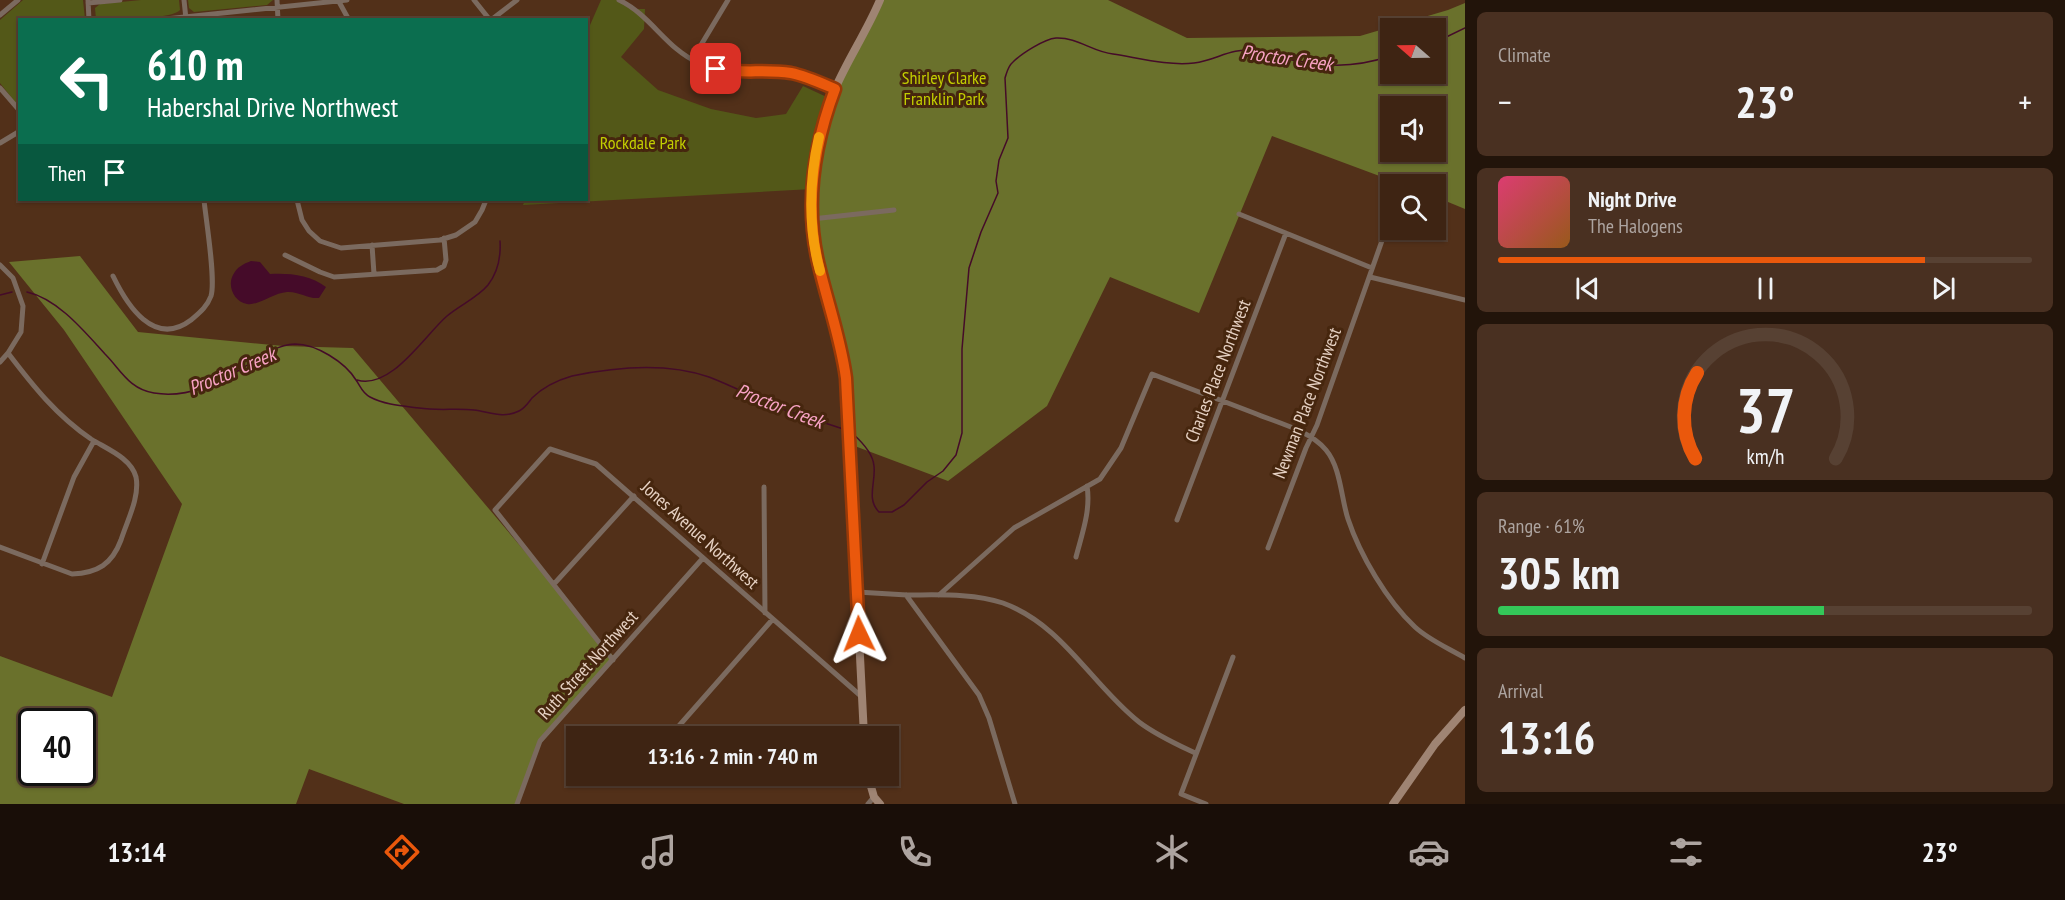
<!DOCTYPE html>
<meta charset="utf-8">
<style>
:root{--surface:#3e2413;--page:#493021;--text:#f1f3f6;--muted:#ada4a0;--line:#574133;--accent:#ea580c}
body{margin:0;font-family:"PT Sans Narrow",sans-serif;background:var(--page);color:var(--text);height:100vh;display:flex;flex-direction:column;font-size:22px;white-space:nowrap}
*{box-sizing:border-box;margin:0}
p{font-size:20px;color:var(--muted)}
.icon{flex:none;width:33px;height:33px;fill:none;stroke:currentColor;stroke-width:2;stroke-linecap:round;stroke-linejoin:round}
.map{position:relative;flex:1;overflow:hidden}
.drawer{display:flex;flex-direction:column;gap:12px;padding:12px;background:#22140a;width:600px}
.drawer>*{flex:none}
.top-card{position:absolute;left:18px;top:18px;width:570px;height:183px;border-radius:0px;box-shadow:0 2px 4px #0004,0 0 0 2px var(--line);background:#0b6e4f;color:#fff;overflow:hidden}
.needle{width:39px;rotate:290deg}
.controls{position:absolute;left:1380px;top:18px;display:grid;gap:12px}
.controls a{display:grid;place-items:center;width:66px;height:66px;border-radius:0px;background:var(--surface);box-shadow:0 2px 4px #0004,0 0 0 2px var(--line);font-size:30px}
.speed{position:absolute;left:18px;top:708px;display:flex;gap:12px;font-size:30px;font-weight:700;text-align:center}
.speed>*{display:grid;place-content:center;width:78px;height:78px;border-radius:50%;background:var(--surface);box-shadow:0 2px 4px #0004,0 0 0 2px var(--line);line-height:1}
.speed .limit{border:3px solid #111;border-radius:9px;background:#fff;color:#111}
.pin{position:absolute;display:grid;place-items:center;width:51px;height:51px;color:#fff;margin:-26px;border-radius:12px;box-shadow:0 3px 9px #0006}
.me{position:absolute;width:66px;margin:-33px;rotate:358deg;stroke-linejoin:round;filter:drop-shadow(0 0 4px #0008)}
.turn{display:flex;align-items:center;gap:21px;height:126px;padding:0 30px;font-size:27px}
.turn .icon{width:78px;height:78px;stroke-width:2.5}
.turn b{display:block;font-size:42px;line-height:51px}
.then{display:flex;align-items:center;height:57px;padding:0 30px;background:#0003;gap:12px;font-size:22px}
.big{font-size:45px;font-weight:800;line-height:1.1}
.drawer .card{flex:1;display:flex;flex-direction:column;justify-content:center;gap:9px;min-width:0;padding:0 21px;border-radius:9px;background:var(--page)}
.drawer .dial{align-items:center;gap:0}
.dial svg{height:156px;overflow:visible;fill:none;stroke:var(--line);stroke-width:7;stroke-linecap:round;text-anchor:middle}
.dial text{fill:var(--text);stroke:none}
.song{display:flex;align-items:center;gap:18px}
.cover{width:72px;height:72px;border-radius:9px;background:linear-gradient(135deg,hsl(340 70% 55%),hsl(30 70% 35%))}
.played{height:6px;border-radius:3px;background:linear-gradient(90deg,var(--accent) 80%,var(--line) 80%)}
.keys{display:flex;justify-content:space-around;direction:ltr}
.heat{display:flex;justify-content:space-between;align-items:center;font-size:33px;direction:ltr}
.charge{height:9px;border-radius:4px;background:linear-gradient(90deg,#34c759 61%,var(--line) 0)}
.trip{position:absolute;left:566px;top:726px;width:333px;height:60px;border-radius:0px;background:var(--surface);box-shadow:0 2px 4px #0004,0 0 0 2px var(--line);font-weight:800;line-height:60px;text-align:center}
.tab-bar{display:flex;height:96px;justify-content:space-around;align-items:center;background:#190e08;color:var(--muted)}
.tab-bar .icon{width:42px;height:42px}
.tab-bar .active{color:var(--accent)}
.tab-bar b{font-size:27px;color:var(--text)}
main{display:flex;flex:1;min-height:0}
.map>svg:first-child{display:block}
.green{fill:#535818}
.forest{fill:#6a712c;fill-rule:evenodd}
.water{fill:#450b29}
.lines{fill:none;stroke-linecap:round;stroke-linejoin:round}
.stream{stroke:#450b29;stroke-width:1.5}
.street{stroke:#7b6a5f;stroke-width:5}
.secondary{stroke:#9f8473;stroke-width:8}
.route-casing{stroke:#983908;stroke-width:15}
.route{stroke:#ea580c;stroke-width:10}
.slow{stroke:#f59e0b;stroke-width:10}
.labels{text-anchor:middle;stroke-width:6;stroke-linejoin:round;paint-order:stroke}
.park-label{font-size:18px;fill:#c2ce00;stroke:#46260e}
.street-label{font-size:18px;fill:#e7d2c4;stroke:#46260e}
.water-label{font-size:20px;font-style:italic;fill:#f8a2c4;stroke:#46260e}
</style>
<main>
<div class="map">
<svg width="1465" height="804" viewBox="0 0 1465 804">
<rect width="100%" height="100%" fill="#523019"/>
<path class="green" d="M23 0H83L85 19 20 20 19 107 0 83V20Z
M141 0H179L180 10C171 20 111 19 96 19L95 8 100 4Z
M188 0H273L267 5 194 12 189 8Z
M601 0H620L635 9H645L644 29 621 57 658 90 711 109 756 118 786 114 803 86 831 99 812 189 523 205 525 200H586L587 32Z"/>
<path class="forest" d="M882 0H1108L1187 38 1360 36 1448 10 1465 3V209L1436 197V184H1401L1272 136 1199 313 1110 277 1047 406 948 481 852 445 850 416 833 317 812 214 821 123ZM1390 28H1436V74H1390ZM1390 106H1436V152H1390Z
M80 256 138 332 283 346 353 348 615 658 541 743 518 804H404L309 769 296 804H0V656L112 697 182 504 64 330 9 262ZM32 722H82V772H32Z"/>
<path class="water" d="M251 261 260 262 270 274C290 273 310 275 326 287L319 298C308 299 298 291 287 292 273 293 258 306 247 304 234 302 227 286 233 275 237 267 243 264 251 261Z"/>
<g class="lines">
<path class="stream" d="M1436 42 1465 28
M27 292C58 299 84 331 105 354 121 370 129 389 154 393 184 398 216 385 241 369 258 359 274 345 295 344 316 344 345 362 356 380 361 387 362 393 370 397 385 405 403 406 419 408 438 411 456 408 474 410 490 412 503 419 519 411 525 408 528 403 532 398 542 388 558 380 572 376 615 367 666 362 709 377 735 387 759 400 785 410 805 417 826 423 846 430
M0 295 12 292
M357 380C391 390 424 336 447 316 460 305 477 298 488 285 498 272 501 257 500 241
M853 434C862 442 873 453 874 466 876 482 866 499 879 512H892L904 505 927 482 943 471 956 455 962 433V349L969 268 981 232 998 193 996 181 999 160 1008 138 1005 78C1007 72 1008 66 1013 62 1021 54 1044 39 1056 38 1077 37 1093 52 1113 54 1139 58 1168 66 1194 63 1218 60 1230 47 1256 51 1264 52 1271 56 1278 57 1319 66 1349 70 1390 56"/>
<path class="street" d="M88 0 89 20
M184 0 186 19
M277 0 278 20
M338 0 349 20
M474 0 490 20
M619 0C651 15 666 49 699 63 733 77 758 67 791 73 806 76 821 83 835 89
M88 3 120 0
M0 15 18 0
M156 20 347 0
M491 20 517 0
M692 60 728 0
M0 88 20 111
M0 143 20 131
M297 200 302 220 309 231 320 241 341 248 440 240 456 235 475 222 482 210 486 200
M1239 214 1372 268
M812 219 894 210
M372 245 374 274
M285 255 320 272 334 277 437 270 444 266 446 260 444 238
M0 265 13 278 23 306 21 332 8 353
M113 276C127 305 154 348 191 320 199 313 207 307 211 296 216 280 206 220 204 200
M1370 277 1465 300
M0 362 8 353C33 386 57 416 91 439 107 449 131 458 136 477 140 497 127 521 121 540 112 564 98 573 72 574L0 547
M764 487 765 613
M1177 520 1286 233
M1268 548 1306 448 1317 425 1390 218
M1076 557C1082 534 1091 510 1087 486
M42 564 74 477 94 441
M554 584 634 496
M857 592C874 593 891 594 907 595 939 595 973 593 1003 603 1063 625 1091 684 1139 722 1156 735 1176 744 1195 753
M906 595 979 695 989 718 1015 804
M939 595 1014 528 1100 479 1121 448 1152 374C1186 387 1220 400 1254 413 1278 423 1309 430 1326 450 1341 468 1341 498 1348 519 1360 555 1387 601 1415 627 1429 640 1448 648 1465 658
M613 660 495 510 550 449 596 464 862 697
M670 736 772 620
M635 776H636
M517 804 540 741 703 558
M868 804 874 797
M1206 804 1181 794 1233 657"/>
<path class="secondary" d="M864 736 846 378C839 332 821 288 814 241 807 191 815 136 835 89 848 59 867 31 880 0
M868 776 874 797 880 804
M1393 804 1435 744 1465 710"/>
</g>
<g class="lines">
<defs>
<path id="route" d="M716 69C741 74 766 69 791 73 806 76 821 83 835 89 814 145 804 206 819 266 828 304 841 340 846 378L859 634"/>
</defs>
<use href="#route" class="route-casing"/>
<use href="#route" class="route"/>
<path class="slow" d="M819 137C809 180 808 228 820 271"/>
</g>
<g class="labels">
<g class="park-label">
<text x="944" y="84">Shirley Clarke<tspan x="944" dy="21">Franklin Park</tspan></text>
<text x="643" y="149">Rockdale Park</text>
</g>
<g class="street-label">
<text transform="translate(1218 371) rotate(-69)" y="6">Charles Place Northwest</text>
<text transform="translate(1307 403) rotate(-69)" y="6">Newman Place Northwest</text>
<text transform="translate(700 535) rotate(42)" y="6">Jones Avenue Northwest</text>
<text transform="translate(588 665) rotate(-48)" y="6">Ruth Street Northwest</text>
</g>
<g class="water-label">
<text transform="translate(1287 58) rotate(8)" y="7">Proctor Creek</text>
<text transform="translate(232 371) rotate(-23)" y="7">Proctor Creek</text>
<text transform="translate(780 406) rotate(21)" y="7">Proctor Creek</text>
</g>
</g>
</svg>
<div class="controls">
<a><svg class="needle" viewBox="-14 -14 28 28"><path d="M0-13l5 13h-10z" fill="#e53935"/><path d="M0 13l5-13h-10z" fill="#ada4a0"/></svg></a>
<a><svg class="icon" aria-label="sound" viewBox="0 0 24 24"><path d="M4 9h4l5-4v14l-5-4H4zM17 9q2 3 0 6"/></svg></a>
<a><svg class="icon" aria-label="search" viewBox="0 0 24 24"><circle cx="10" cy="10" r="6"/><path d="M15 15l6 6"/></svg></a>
</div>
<div class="speed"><div class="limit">40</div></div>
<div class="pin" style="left:716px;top:69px;background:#d93025"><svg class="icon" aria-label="arrive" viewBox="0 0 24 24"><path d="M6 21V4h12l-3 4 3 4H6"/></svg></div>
<svg class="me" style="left:859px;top:634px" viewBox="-20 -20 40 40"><path d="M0-17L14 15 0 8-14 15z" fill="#ea580c" stroke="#fff" stroke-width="4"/></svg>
<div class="trip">13:16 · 2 min · 740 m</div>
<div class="top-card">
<div class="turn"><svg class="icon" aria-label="left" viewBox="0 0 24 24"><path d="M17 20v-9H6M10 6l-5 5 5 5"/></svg><div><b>610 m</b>Habershal Drive Northwest</div></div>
<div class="then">Then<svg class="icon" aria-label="arrive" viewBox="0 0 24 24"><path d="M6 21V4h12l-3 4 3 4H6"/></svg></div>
</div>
</div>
<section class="drawer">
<div class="card"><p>Climate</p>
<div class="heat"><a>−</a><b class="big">23°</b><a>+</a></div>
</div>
<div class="card">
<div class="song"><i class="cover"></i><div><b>Night Drive</b><p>The Halogens</p></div></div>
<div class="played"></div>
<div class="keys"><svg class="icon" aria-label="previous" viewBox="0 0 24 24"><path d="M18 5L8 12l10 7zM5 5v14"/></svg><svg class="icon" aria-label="pause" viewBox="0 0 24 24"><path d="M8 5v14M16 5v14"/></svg><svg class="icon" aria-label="next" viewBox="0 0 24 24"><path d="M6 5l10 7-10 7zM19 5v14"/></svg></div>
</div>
<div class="card dial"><svg viewBox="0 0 100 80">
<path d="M14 69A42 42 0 1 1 86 69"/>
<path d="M14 69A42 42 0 0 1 15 25" stroke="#ea580c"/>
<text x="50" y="56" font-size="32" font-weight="700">37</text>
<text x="50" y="72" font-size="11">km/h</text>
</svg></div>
<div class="card"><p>Range · 61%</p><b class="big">305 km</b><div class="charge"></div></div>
<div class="card"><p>Arrival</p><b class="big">13:16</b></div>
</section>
</main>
<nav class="tab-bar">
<b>13:14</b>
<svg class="icon active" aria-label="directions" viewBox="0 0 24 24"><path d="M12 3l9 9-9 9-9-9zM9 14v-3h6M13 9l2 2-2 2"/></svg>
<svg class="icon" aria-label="music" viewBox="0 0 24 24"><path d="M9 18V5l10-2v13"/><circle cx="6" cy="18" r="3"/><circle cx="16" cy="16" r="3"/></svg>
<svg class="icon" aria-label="phone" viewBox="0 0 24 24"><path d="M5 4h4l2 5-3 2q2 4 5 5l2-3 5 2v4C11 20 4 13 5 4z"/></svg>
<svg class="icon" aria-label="climate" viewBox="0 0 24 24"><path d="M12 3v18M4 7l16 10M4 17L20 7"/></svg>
<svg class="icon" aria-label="car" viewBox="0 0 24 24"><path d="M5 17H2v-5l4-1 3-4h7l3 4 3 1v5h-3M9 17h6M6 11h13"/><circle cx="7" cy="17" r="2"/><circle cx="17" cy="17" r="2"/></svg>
<svg class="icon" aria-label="filters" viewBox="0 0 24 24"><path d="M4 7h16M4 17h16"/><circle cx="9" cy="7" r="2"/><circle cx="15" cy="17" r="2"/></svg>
<b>23°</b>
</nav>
